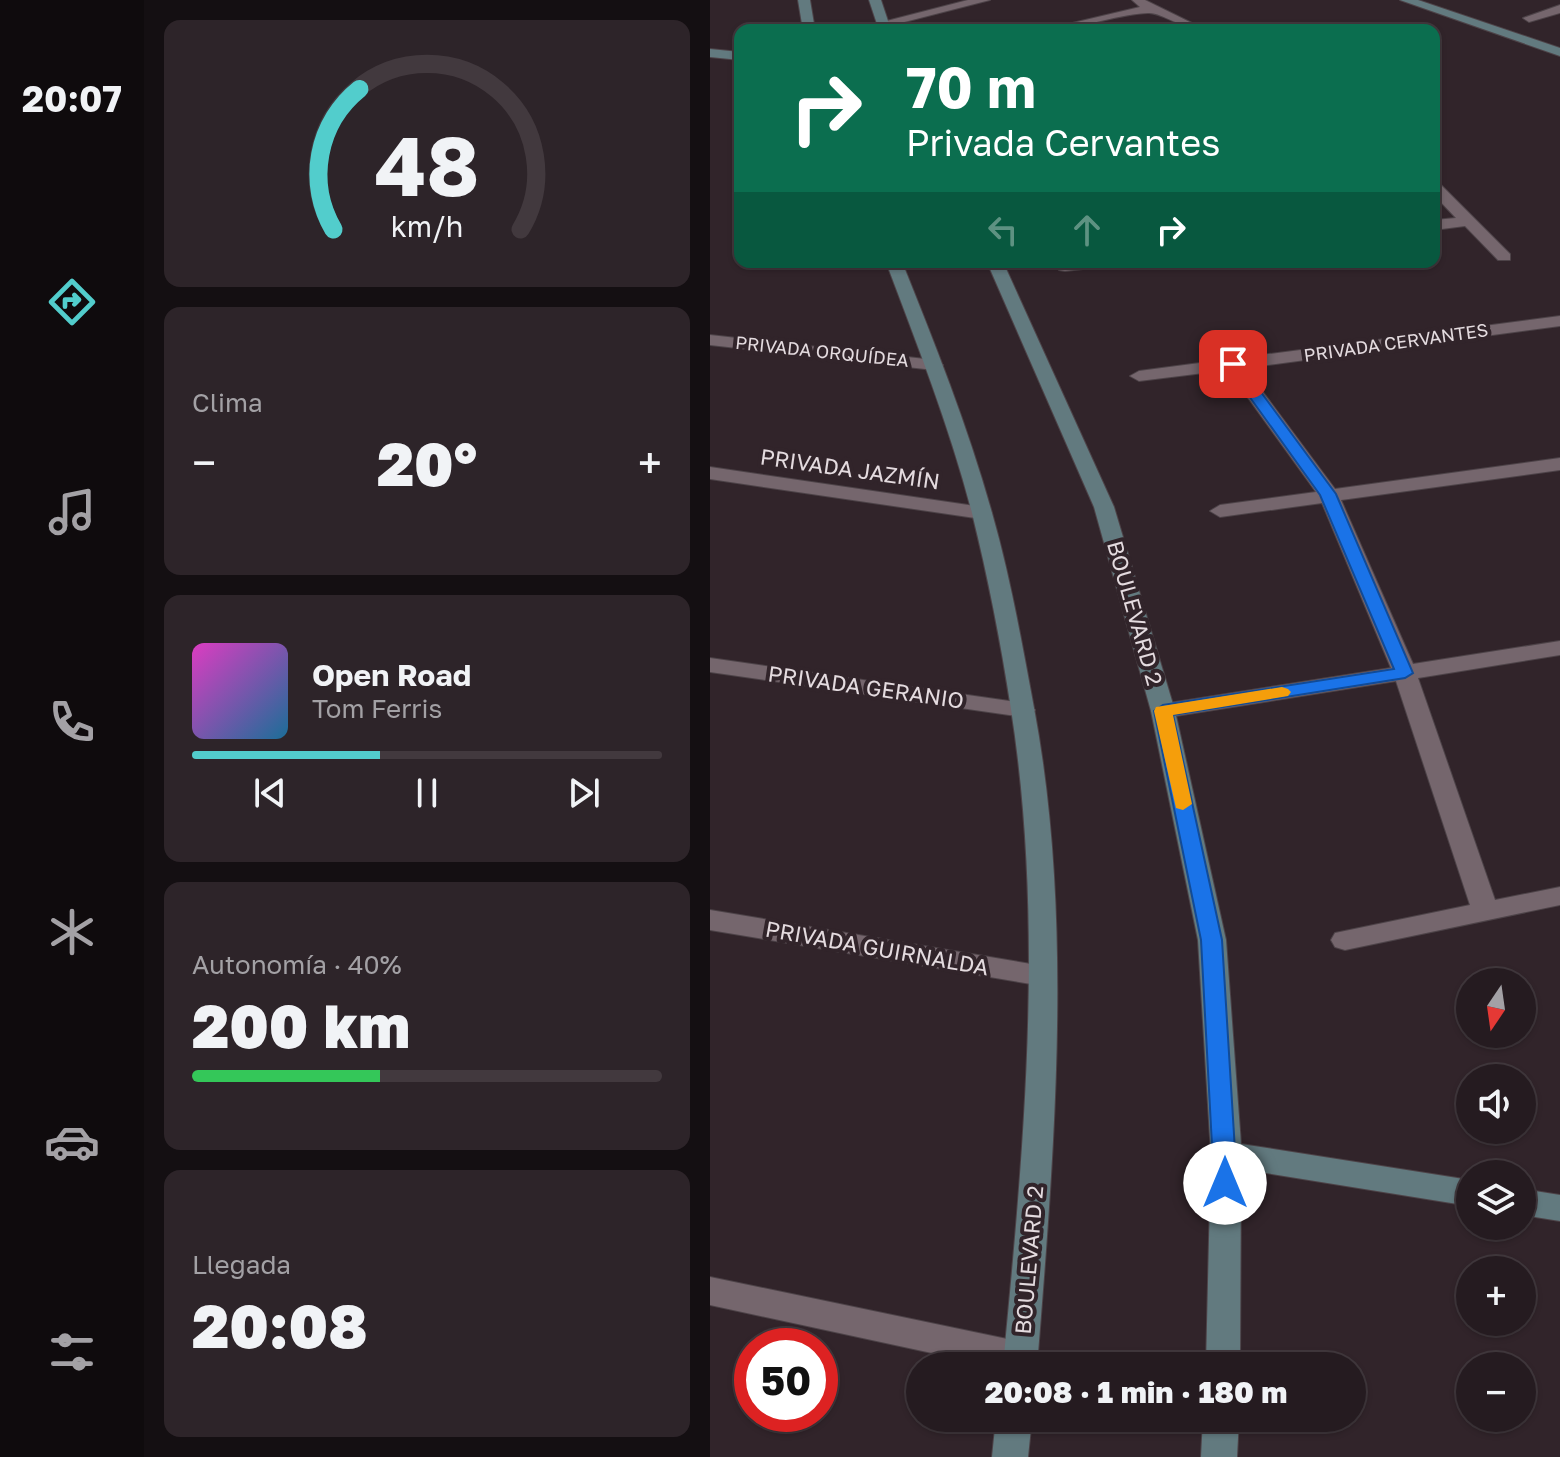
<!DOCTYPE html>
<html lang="es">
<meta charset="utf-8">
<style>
:root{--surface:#251b20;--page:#2d2429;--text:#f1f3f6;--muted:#a3a1a5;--line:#42393e;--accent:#52cdcc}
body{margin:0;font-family:"Golos Text",sans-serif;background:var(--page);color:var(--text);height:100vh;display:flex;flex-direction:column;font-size:30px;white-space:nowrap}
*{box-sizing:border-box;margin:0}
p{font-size:26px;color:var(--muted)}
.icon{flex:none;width:44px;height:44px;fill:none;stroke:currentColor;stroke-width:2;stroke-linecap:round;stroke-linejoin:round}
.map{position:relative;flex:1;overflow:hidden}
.details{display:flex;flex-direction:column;gap:20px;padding:20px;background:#140f12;width:566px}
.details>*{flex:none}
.hud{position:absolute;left:24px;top:24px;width:706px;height:244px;border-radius:16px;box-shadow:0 2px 6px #0004,0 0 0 2px var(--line);background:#0b6e4f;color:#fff;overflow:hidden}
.needle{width:52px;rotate:193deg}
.fabs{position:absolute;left:746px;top:968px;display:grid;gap:16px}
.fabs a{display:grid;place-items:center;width:80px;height:80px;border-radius:50%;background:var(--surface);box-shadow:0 2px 6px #0004,0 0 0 2px var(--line);font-size:40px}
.speed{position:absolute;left:24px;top:1328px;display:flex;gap:16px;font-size:40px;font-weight:700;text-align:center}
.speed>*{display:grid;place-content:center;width:104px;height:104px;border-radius:50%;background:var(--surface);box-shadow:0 2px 6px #0004,0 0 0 2px var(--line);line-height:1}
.speed .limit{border:12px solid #d22;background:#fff;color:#111}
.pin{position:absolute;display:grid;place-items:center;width:68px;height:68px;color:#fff;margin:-34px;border-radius:16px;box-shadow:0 4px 12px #0006}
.me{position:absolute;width:88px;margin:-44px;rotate:0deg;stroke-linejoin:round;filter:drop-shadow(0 0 6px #0008)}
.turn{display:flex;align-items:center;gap:28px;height:168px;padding:0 40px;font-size:36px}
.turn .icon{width:104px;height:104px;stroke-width:2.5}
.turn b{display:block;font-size:56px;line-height:68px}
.lanes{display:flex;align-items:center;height:76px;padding:0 40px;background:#0003;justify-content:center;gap:40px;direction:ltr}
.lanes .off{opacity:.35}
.big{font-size:60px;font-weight:800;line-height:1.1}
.details .widget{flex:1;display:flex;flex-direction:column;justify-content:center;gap:12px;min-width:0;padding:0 28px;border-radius:16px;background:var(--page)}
.details .dial{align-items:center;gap:0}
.dial svg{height:208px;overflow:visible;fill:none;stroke:var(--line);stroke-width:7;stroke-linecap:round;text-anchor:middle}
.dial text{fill:var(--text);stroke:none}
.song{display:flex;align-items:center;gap:24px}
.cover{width:96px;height:96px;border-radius:12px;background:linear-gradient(135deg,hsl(310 70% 55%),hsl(200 70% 35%))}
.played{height:8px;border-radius:4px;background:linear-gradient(90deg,var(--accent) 40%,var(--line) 40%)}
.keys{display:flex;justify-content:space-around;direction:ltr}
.heat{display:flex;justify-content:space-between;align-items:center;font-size:44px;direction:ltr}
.charge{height:12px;border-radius:6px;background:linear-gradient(90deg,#34c759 40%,var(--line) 0)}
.trip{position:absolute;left:196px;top:1352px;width:460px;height:80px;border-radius:40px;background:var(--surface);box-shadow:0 2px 6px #0004,0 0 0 2px var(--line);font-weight:800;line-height:80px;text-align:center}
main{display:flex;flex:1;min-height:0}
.tab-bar{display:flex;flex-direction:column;width:144px;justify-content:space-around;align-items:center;background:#0f0b0d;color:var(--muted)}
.tab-bar .icon{width:56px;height:56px}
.tab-bar .current{color:var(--accent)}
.tab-bar b{font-size:36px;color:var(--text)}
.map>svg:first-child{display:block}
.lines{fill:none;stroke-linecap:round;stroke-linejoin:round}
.street-casing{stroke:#4d4348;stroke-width:2}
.secondary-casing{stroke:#4d4348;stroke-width:2}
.street{fill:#75666d;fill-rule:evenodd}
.secondary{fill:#627a7f;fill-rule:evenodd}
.route{fill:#1a73e8;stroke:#114b97;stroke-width:2}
.slow{fill:#f59e0b}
.labels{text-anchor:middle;stroke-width:8;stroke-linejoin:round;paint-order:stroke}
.far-street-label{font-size:18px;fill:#e4dbdf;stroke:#31242a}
.street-label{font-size:22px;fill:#e4dbdf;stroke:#31242a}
</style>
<main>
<nav class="tab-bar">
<b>20:07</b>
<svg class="icon current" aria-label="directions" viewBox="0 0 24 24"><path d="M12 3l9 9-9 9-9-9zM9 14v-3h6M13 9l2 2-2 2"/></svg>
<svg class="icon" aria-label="music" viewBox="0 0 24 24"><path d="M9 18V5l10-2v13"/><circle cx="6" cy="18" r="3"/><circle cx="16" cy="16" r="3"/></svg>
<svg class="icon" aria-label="phone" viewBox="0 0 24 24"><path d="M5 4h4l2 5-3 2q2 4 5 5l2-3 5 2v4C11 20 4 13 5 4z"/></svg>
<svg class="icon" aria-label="climate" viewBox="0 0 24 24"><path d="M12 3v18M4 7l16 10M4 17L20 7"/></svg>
<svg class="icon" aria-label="car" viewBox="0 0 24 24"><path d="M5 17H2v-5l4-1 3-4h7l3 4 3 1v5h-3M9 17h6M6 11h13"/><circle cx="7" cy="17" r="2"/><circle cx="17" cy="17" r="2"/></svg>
<svg class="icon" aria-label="filters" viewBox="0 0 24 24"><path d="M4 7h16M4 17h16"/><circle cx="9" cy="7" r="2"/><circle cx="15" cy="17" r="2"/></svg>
</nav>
<section class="details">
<div class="widget dial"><svg viewBox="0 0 100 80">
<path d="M14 69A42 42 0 1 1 86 69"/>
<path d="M14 69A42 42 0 0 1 24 15" stroke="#52cdcc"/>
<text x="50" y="56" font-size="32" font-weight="700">48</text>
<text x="50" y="72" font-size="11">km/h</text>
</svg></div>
<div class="widget"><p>Clima</p>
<div class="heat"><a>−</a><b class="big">20°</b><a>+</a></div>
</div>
<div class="widget">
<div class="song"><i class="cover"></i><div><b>Open Road</b><p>Tom Ferris</p></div></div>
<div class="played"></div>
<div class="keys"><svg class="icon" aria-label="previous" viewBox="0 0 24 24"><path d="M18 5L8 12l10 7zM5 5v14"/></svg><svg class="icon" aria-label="pause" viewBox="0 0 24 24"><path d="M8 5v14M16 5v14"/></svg><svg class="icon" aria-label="next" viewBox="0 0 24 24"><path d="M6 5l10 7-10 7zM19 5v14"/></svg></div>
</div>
<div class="widget"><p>Autonomía · 40%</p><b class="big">200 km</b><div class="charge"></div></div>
<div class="widget"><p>Llegada</p><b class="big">20:08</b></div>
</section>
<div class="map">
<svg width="850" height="1457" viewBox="0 0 850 1457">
<rect width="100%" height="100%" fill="#31242a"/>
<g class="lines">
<defs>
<path id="street" d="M258 0H280L171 28 165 24Z
M422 0H435L496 30C472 30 452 12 438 13 402 15 369 30 333 30L430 7Z
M850 5V13L819 22 813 18Z
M724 181 729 183 800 254V260H788L755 226 724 230V220L746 218 724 195Z
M349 262H399L391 267 355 271 349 270 347 266Z
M850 316V326L535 368 625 489 850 458V470L631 500 703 664 850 641V655L708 678 785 900 850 887V905L635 950 625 947 621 940 625 933 760 905 686 681 453 718 445 716 441 711 445 706 453 704 681 668 612 503 510 517 500 511 510 505 606 492 518 370 429 381 420 376 429 371Z
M0 335 224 360 233 365 224 370 0 345Z
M0 467 272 507 282 513 272 519 0 479Z
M0 658 313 703 321 705 325 710 321 715 313 717 0 672Z
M0 910 333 966 343 969 347 976 343 983 333 986 0 930Z
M0 1277 311 1342 323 1346 328 1357 324 1366H282L0 1305Z"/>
<path id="secondary" d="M88 0H100L105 30H93Z
M159 0H171L181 30H169Z
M690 0H708L850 48V56Z
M0 49 30 52V60L0 57Z
M176 262H192C225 344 258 427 282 513 300 576 312 643 324 708 364 921 344 1152 327 1366H293C314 1149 335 926 301 709 291 644 278 577 262 513 240 428 207 344 176 262Z
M277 262H293L404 507 465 711 516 940 531 1144 760 1180V1206L531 1169 530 1366H496L501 1154 488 940 441 711 384 507Z
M812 1189 850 1195V1221L812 1215Z
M286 1418H322L318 1457H282Z
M493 1418H529L527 1457H491Z"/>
</defs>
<use href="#street" class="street-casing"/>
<use href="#secondary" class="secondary-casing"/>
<use href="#street" class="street"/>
<use href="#secondary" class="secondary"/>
</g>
<path class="route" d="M523 360 528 361 626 494 703 673 695 678 463 715 512 940 527 1183 524 1190 515 1193 507 1190 504 1183 491 940 444 711 453 705 684 669 610 495 516 364Z"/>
<path class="slow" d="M572 687 578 689 581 692 578 696 463 715 482 804 473 810 466 808 444 711 446 707Z"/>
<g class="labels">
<g class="far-street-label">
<text transform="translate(686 343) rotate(-8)" y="6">PRIVADA CERVANTES</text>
<text transform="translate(112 352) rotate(6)" y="6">PRIVADA ORQUÍDEA</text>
</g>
<g class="street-label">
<text transform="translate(140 469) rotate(8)" y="8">PRIVADA JAZMÍN</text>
<text transform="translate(425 613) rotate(74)" y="8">BOULEVARD 2</text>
<text transform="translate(156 687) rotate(8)" y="8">PRIVADA GERANIO</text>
<text transform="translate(167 948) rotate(10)" y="8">PRIVADA GUIRNALDA</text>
<text transform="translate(319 1260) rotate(-85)" y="8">BOULEVARD 2</text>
</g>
</g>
</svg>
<div class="fabs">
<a><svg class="needle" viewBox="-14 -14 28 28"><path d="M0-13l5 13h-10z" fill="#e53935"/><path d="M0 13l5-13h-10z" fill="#a3a1a5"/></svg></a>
<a><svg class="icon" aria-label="sound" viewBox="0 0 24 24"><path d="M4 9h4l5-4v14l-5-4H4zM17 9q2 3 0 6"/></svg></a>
<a><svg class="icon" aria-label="layers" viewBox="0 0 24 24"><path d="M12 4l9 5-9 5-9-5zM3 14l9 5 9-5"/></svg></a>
<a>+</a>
<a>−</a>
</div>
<div class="speed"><div class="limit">50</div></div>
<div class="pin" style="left:523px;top:364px;background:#d93025"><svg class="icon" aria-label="arrive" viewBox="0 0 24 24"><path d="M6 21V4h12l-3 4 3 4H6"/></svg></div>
<svg class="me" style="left:515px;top:1183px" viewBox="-20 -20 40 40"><circle r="19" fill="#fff"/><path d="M0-13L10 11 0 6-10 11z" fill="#1a73e8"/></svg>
<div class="trip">20:08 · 1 min · 180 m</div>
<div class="hud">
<div class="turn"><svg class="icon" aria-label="right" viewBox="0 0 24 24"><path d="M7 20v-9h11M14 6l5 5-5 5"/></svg><div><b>70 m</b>Privada Cervantes</div></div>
<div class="lanes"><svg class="icon off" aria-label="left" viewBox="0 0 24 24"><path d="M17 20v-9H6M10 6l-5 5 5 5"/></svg><svg class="icon off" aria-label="ahead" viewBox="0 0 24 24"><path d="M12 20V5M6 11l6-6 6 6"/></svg><svg class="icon" aria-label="right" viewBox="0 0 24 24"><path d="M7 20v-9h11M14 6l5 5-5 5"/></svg></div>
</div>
</div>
</main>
